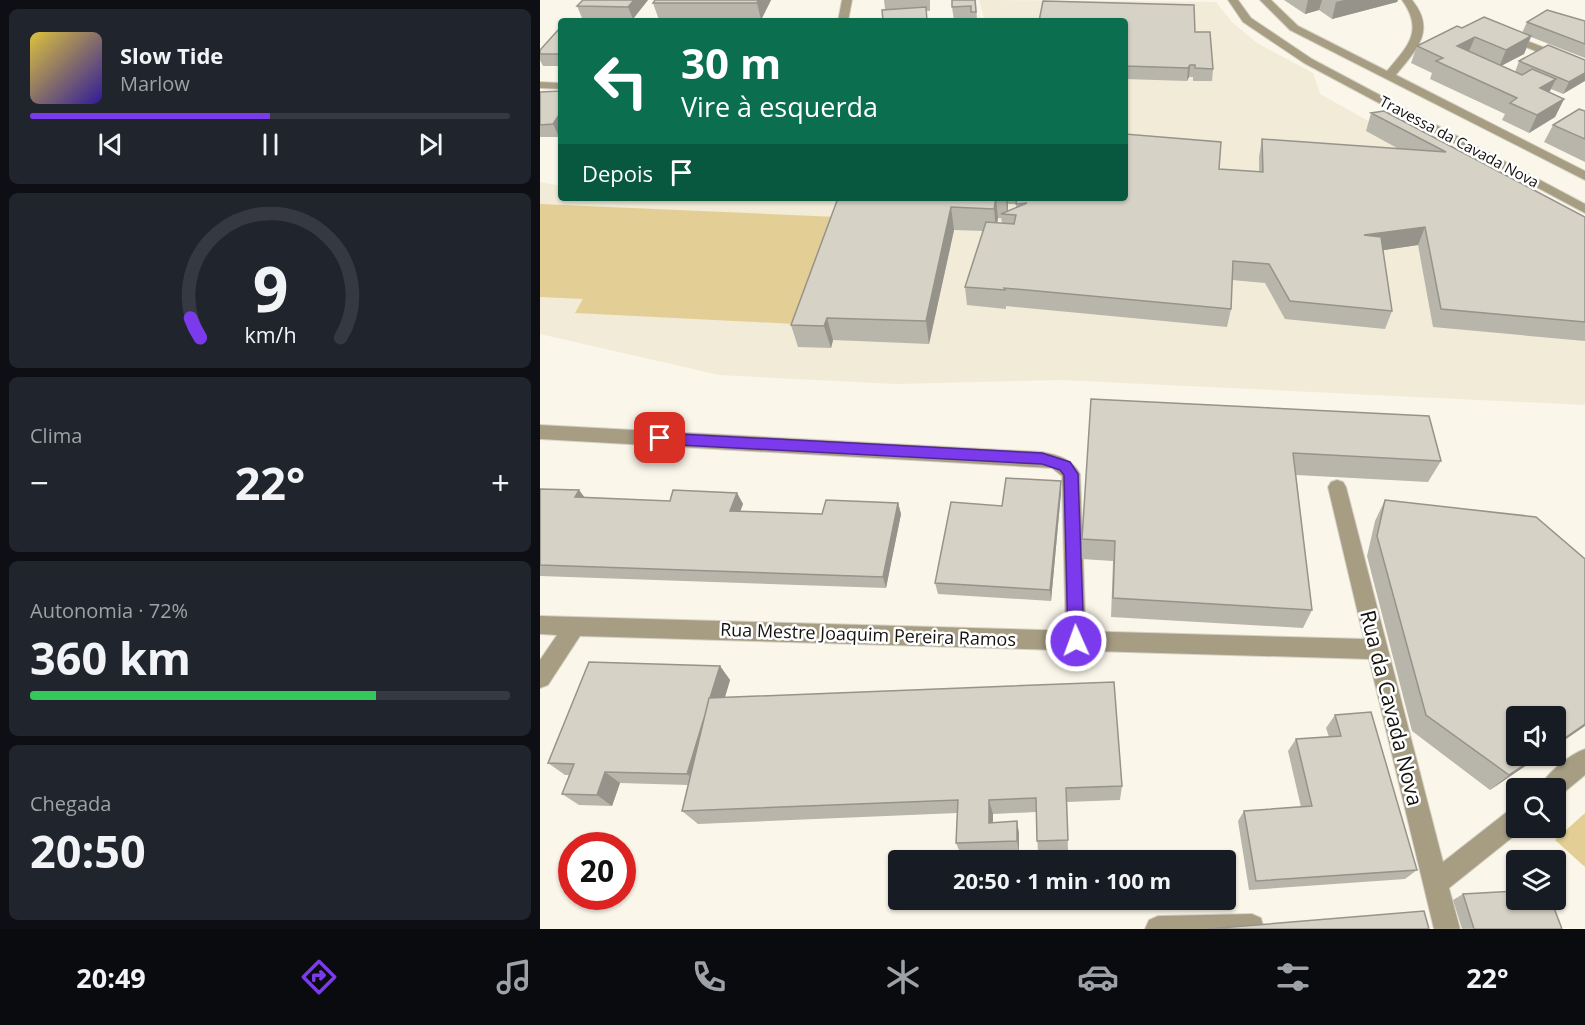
<!DOCTYPE html>
<html lang="pt">
<meta charset="utf-8">
<style>
:root{--surface:#171b24;--page:#20242c;--text:#f1f3f6;--muted:#9ea1a6;--line:#363941;--accent:#7c3aed}
body{margin:0;font-family:"Open Sans",sans-serif;background:var(--page);color:var(--text);height:100vh;display:flex;flex-direction:column;font-size:22px;white-space:nowrap}
*{box-sizing:border-box;margin:0}
p{font-size:20px;color:var(--muted)}
.icon{flex:none;width:33px;height:33px;fill:none;stroke:currentColor;stroke-width:2;stroke-linecap:round;stroke-linejoin:round}
.map{position:relative;flex:1;overflow:hidden}
.sheet{display:flex;flex-direction:column;gap:9px;padding:9px;background:#0d0f14;width:540px}
.sheet>*{flex:none}
.hud{position:absolute;left:18px;top:18px;width:570px;height:183px;border-radius:6px;box-shadow:0 2px 4px #0004;background:#0b6e4f;color:#fff;overflow:hidden}
.buttons{position:absolute;left:966px;top:706px;display:grid;gap:12px}
.buttons a{display:grid;place-items:center;width:60px;height:60px;border-radius:6px;background:var(--surface);box-shadow:0 2px 4px #0004;font-size:30px}
.speed{position:absolute;left:18px;top:832px;display:flex;gap:12px;font-size:30px;font-weight:700;text-align:center}
.speed>*{display:grid;place-content:center;width:78px;height:78px;border-radius:50%;background:var(--surface);box-shadow:0 2px 4px #0004;line-height:1}
.speed .limit{border:9px solid #d22;background:#fff;color:#111}
.pin{position:absolute;display:grid;place-items:center;width:51px;height:51px;color:#fff;margin:-26px;border-radius:12px;box-shadow:0 3px 9px #0006}
.me{position:absolute;width:66px;margin:-33px;rotate:358deg;stroke-linejoin:round;filter:drop-shadow(0 0 4px #0008)}
.turn{display:flex;align-items:center;gap:21px;height:126px;padding:0 24px;font-size:27px}
.turn .icon{width:78px;height:78px;stroke-width:2.5}
.turn b{display:block;font-size:42px;line-height:51px}
.then{display:flex;align-items:center;height:57px;padding:0 24px;background:#0003;gap:12px;font-size:22px}
.big{font-size:45px;font-weight:700;line-height:1.1}
.sheet .widget{flex:1;display:flex;flex-direction:column;justify-content:center;gap:9px;min-width:0;padding:0 21px;border-radius:9px;background:var(--page)}
.sheet .dial{align-items:center;gap:0}
.dial svg{height:156px;overflow:visible;fill:none;stroke:var(--line);stroke-width:7;stroke-linecap:round;text-anchor:middle}
.dial text{fill:var(--text);stroke:none}
.song{display:flex;align-items:center;gap:18px}
.cover{width:72px;height:72px;border-radius:9px;background:linear-gradient(135deg,hsl(50 70% 55%),hsl(250 70% 35%))}
.played{height:6px;border-radius:3px;background:linear-gradient(90deg,var(--accent) 50%,var(--line) 50%)}
.keys{display:flex;justify-content:space-around;direction:ltr}
.heat{display:flex;justify-content:space-between;align-items:center;font-size:33px;direction:ltr}
.charge{height:9px;border-radius:4px;background:linear-gradient(90deg,#34c759 72%,var(--line) 0)}
.trip{position:absolute;left:348px;top:850px;width:348px;height:60px;border-radius:6px;background:var(--surface);box-shadow:0 2px 4px #0004;font-weight:700;line-height:60px;text-align:center}
.dock{display:flex;height:96px;justify-content:space-around;align-items:center;background:#090b0e;color:var(--muted)}
.dock .icon{width:42px;height:42px}
.dock .on{color:var(--accent)}
.dock b{font-size:27px;color:var(--text)}
main{display:flex;flex:1;min-height:0}
.map>svg:first-child{display:block}
.built{fill:#f1ebd7}
.green{fill:#e3cf96}
.lines{fill:none;stroke-linecap:round;stroke-linejoin:round}
.lane-casing{stroke:#d6d2c7;stroke-width:2}
.street-casing{stroke:#d6d2c7;stroke-width:2}
.lane{fill:#a69d83;fill-rule:evenodd}
.street{fill:#a69d83;fill-rule:evenodd}
.wall{fill:#b8b5aa;fill-rule:evenodd}
.shaded-wall{fill:#96938b}
.building{fill:#d6d2c6;stroke:#96938b;stroke-width:1.5}
.route{fill:#7c3aed;stroke:#51269a;stroke-width:1.5}
.labels{text-anchor:middle;stroke-width:5;stroke-linejoin:round;paint-order:stroke}
.far-street-label{font-size:15px;fill:#14120e;stroke:#fff}
.street-label{font-size:18px;fill:#14120e;stroke:#fff}
.near-street-label{font-size:21px;fill:#14120e;stroke:#fff}
</style>
<main>
<section class="sheet">
<div class="widget">
<div class="song"><i class="cover"></i><div><b>Slow Tide</b><p>Marlow</p></div></div>
<div class="played"></div>
<div class="keys"><svg class="icon" aria-label="previous" viewBox="0 0 24 24"><path d="M18 5L8 12l10 7zM5 5v14"/></svg><svg class="icon" aria-label="pause" viewBox="0 0 24 24"><path d="M8 5v14M16 5v14"/></svg><svg class="icon" aria-label="next" viewBox="0 0 24 24"><path d="M6 5l10 7-10 7zM19 5v14"/></svg></div>
</div>
<div class="widget dial"><svg viewBox="0 0 100 80">
<path d="M14 69A42 42 0 1 1 86 69"/>
<path d="M14 69A42 42 0 0 1 9 59" stroke="#7c3aed"/>
<text x="50" y="56" font-size="32" font-weight="700">9</text>
<text x="50" y="72" font-size="11">km/h</text>
</svg></div>
<div class="widget"><p>Clima</p>
<div class="heat"><a>−</a><b class="big">22°</b><a>+</a></div>
</div>
<div class="widget"><p>Autonomia · 72%</p><b class="big">360 km</b><div class="charge"></div></div>
<div class="widget"><p>Chegada</p><b class="big">20:50</b></div>
</section>
<div class="map">
<svg width="1045" height="929" viewBox="0 0 1045 929">
<rect width="100%" height="100%" fill="#fbf6ea"/>
<path class="built" d="M439 0 676 2 692 22 717 43 773 73 780 94 1045 242V405L521 380 356 384 179 375 0 334V182L21 186V198H585V21H445Z"/>
<path class="green" d="M0 204 297 217 255 324 35 313 43 299 0 297Z
M1045 813V867L1015 840Z"/>
<g class="lines">
<defs>
<path id="lane" d="M0 425 502 452C518 455 532 459 540 474L546 641 543 648 536 651 529 648 526 641 522 476 512 468 0 439Z"/>
<path id="street" d="M302 0H312L308 21H298Z
M688 0H698L711 18 772 59 1045 204V213L764 63 703 22Z
M720 0H731L758 26 847 71C868 46 884 31 862 0H872C897 31 876 50 856 75L1045 171V180L750 30Z
M966 33 1045 63V70L962 38V34Z
M0 82 21 83V89L0 88Z
M797 480 803 482 806 487 903 862 968 811 976 807V828H984L909 888 920 929H894L829 659 40 636 8 685 0 688V660L17 635 0 634V616L824 639 788 487 791 482Z
M1045 749V775L1016 799V789H999C1006 773 1029 755 1045 749Z
M712 914 721 918 724 929H605L609 920 618 916Z"/>
</defs>
<use href="#lane" class="lane-casing"/>
<use href="#street" class="street-casing"/>
<use href="#lane" class="lane"/>
<use href="#street" class="street"/>
</g>
<path class="wall" d="M43 0H108L93 19 42 18 37 6Z
M115 0H231L221 20H119L113 3Z
M344 0H390V11L345 9Z
M436 0 437 21H414L412 7Z
M744 0H858L857 2 792 19 779 10 765 14Z
M585 21 655 32 673 69 672 81H653V77H649L647 81 585 79Z
M1045 21V58L991 37 984 54 961 66 975 72 979 61 1045 60 1023 94 1011 89 1009 92 1024 99 1015 117 989 133 962 120 965 114 890 79 892 73 871 63 877 46 922 28 982 33 987 22Z
M21 29V66H3L0 60V50Z
M0 92 19 137H0Z
M1045 111V162L1004 142 1013 125Z
M831 113 1045 217V341L893 327 878 245 843 250 852 311 845 329 745 319 725 283 692 280 691 309 687 327 466 306V309L427 305 425 287 443 231 414 230 389 344 293 340 291 348 258 347 251 325 298 198H585L679 169 719 172V157L722 139 859 149 826 131ZM468 204H476V208L468 211ZM458 218H461L462 223H457Z
M551 399 901 461 888 482 756 475 772 610 763 628 571 617 573 561 541 559Z
M521 481V493L511 601 398 594 395 583 462 506Z
M0 489 39 490 45 498 130 501 197 493 203 504 200 511 282 514 358 503 361 514 346 588 0 576Z
M845 500 976 756H1000L950 790 872 731 827 556 835 521Z
M180 666 190 680 185 697 582 786 580 800 527 802 528 852 498 853 496 812 453 814V823L477 821 479 834V853L421 855 416 843 417 813 158 824 142 811 148 785 80 783 72 806 39 805 22 794 29 775H25L8 763Z
M795 715 877 870 865 879 709 890 698 821 704 811 761 807 748 751 756 739 789 737 786 728Z
M923 894 1022 929H922L913 900Z"/>
<path class="shaded-wall" d="M94 0H108L93 19 88 7Z
M218 0H231L221 20 217 3Z
M768 0H782L779 10 765 14Z
M804 0H858L857 2 792 19 796 2Z
M991 36 984 54 959 67 966 50Z
M935 37 928 54 917 46Z
M650 65 649 77 647 81 648 68Z
M1045 73V81L1023 94 1029 82Z
M1016 79 1007 97 1000 88Z
M1024 99 1015 117 989 133 997 115Z
M21 112V134L19 137 13 124Z
M456 198 458 218 456 231 454 209Z
M466 198H468V210L467 214Z
M411 207 414 230 389 344 386 321Z
M885 227 878 245 818 254 824 235Z
M287 318 293 340 291 348 284 326Z
M521 481V493L511 601 510 590Z
M39 490 48 502 35 497Z
M197 493 203 504 196 523 190 511Z
M358 503 361 514 346 588 343 577Z
M180 666 190 680 159 785 147 774Z
M1045 724V726L1016 746V744Z
M998 756H1000L950 790 969 775Z
M65 772 80 783 72 806 57 795Z
M449 800 453 814V836L449 823Z
M477 821 479 834V853L477 841Z"/>
<path class="building" d="M43 0H94L88 7 37 6Z
M115 0H218L217 3H113Z
M412 0H435L436 12H431V6L412 7Z
M503 1 654 5 655 32H670L673 69 655 68V65H650L648 68 585 66V21H499Z
M386 7 387 21H343L342 10Z
M1007 10 1045 21V44L987 22Z
M944 17 991 36 966 50 935 37 917 46 982 75 992 69 1016 79 1000 88 1024 99 997 115 970 103 977 98 896 61 903 58 877 46 917 26 922 28Z
M19 29H21V54H0V50Z
M1008 45 1045 60V73L1029 82 979 61Z
M21 91V112L13 124 0 125V92Z
M1039 109 1045 111V139L1013 125Z
M844 111 1045 217V322L901 309 885 227 824 235 841 237 852 311 750 301 729 264 693 261 691 309 464 288 465 290 425 287 446 222 474 224 476 215 461 214 487 203 476 204 477 198H585V134L681 142 679 169 723 172 722 139 906 152 831 113Z
M298 198H456L454 209 411 207 386 321 287 318 284 326 251 325Z
M551 399 889 416 901 461 753 453 772 610 573 598 575 541 542 539Z
M466 478 521 481 510 590 395 583 411 502 462 506Z
M0 489 39 490 35 497 130 501 133 490 197 493 190 511 282 514 286 500 358 503 343 577 0 565Z
M845 500 996 517 1045 559V724L1016 744V717H976V756H998L969 775 886 715 837 536Z
M49 662 180 666 170 698H169L165 715 147 774 65 772 57 795 22 794 34 764 8 763Z
M574 682 582 786 526 788 528 840 497 841 496 798 449 800V823L477 821V841L416 843 418 800 142 811 169 698Z
M831 712 877 870 716 881 704 811 772 806 756 739 801 736 795 715Z
M976 891V900H1011L1022 929H934L923 894Z
M884 911 889 929H668Z"/>
<path class="route" d="M120 433 502 453 530 462 538 474 544 641 542 646 536 649 530 646 528 641 524 475 520 470 502 464 120 444 113 438Z"/>
<g class="labels">
<g class="far-street-label">
<text transform="translate(919 142) rotate(28)" y="5">Travessa da Cavada Nova</text>
</g>
<g class="street-label">
<text transform="translate(328 635) rotate(2)" y="6">Rua Mestre Joaquim Pereira Ramos</text>
</g>
<g class="near-street-label">
<text transform="translate(851 708) rotate(76)" y="7">Rua da Cavada Nova</text>
</g>
</g>
</svg>
<div class="buttons">
<a><svg class="icon" aria-label="sound" viewBox="0 0 24 24"><path d="M4 9h4l5-4v14l-5-4H4zM17 9q2 3 0 6"/></svg></a>
<a><svg class="icon" aria-label="search" viewBox="0 0 24 24"><circle cx="10" cy="10" r="6"/><path d="M15 15l6 6"/></svg></a>
<a><svg class="icon" aria-label="layers" viewBox="0 0 24 24"><path d="M12 4l9 5-9 5-9-5zM3 14l9 5 9-5"/></svg></a>
</div>
<div class="speed"><div class="limit">20</div></div>
<div class="pin" style="left:120px;top:438px;background:#d93025"><svg class="icon" aria-label="arrive" viewBox="0 0 24 24"><path d="M6 21V4h12l-3 4 3 4H6"/></svg></div>
<svg class="me" style="left:536px;top:641px" viewBox="-20 -20 40 40"><circle r="17" fill="#7c3aed" stroke="#fff" stroke-width="3"/><path d="M0-11L8 9 0 5-8 9z" fill="#fff"/></svg>
<div class="trip">20:50 · 1 min · 100 m</div>
<div class="hud">
<div class="turn"><svg class="icon" aria-label="left" viewBox="0 0 24 24"><path d="M17 20v-9H6M10 6l-5 5 5 5"/></svg><div><b>30 m</b>Vire à esquerda</div></div>
<div class="then">Depois<svg class="icon" aria-label="arrive" viewBox="0 0 24 24"><path d="M6 21V4h12l-3 4 3 4H6"/></svg></div>
</div>
</div>
</main>
<nav class="dock">
<b>20:49</b>
<svg class="icon on" aria-label="directions" viewBox="0 0 24 24"><path d="M12 3l9 9-9 9-9-9zM9 14v-3h6M13 9l2 2-2 2"/></svg>
<svg class="icon" aria-label="music" viewBox="0 0 24 24"><path d="M9 18V5l10-2v13"/><circle cx="6" cy="18" r="3"/><circle cx="16" cy="16" r="3"/></svg>
<svg class="icon" aria-label="phone" viewBox="0 0 24 24"><path d="M5 4h4l2 5-3 2q2 4 5 5l2-3 5 2v4C11 20 4 13 5 4z"/></svg>
<svg class="icon" aria-label="climate" viewBox="0 0 24 24"><path d="M12 3v18M4 7l16 10M4 17L20 7"/></svg>
<svg class="icon" aria-label="car" viewBox="0 0 24 24"><path d="M5 17H2v-5l4-1 3-4h7l3 4 3 1v5h-3M9 17h6M6 11h13"/><circle cx="7" cy="17" r="2"/><circle cx="17" cy="17" r="2"/></svg>
<svg class="icon" aria-label="filters" viewBox="0 0 24 24"><path d="M4 7h16M4 17h16"/><circle cx="9" cy="7" r="2"/><circle cx="15" cy="17" r="2"/></svg>
<b>22°</b>
</nav>
